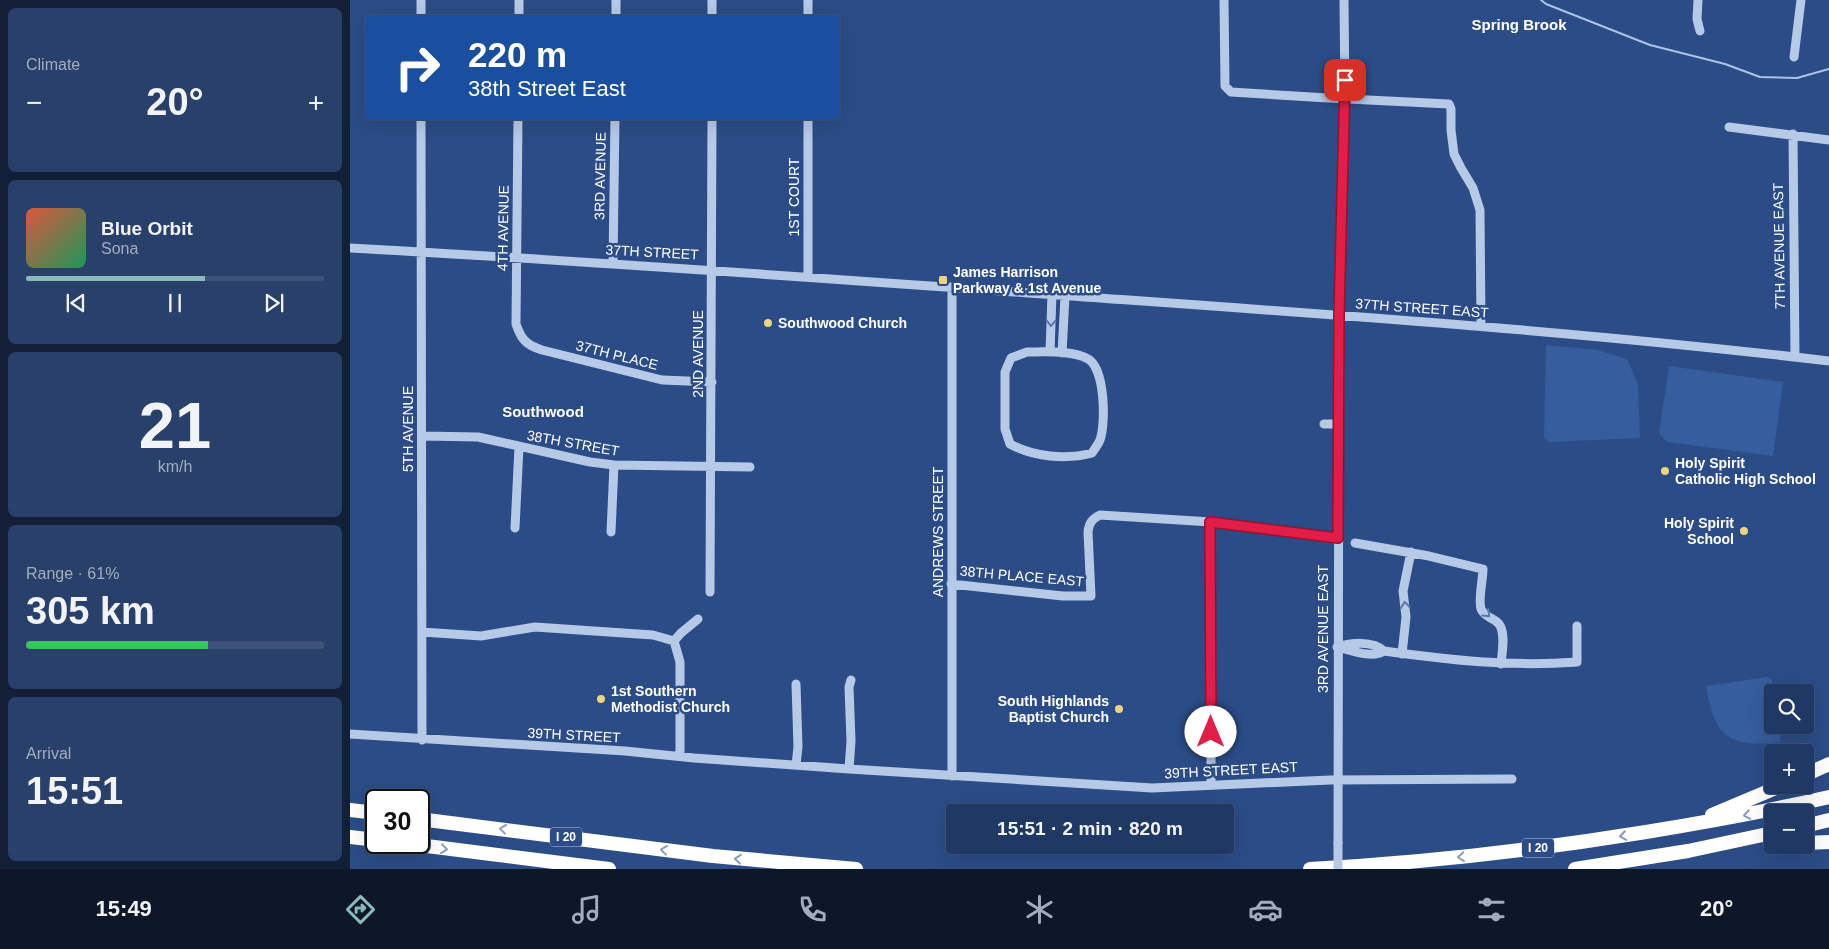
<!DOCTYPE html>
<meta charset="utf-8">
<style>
:root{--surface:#203964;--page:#28406a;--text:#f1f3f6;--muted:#a2acbf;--line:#3d5378;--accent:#8bbbb9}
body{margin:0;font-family:Arial,sans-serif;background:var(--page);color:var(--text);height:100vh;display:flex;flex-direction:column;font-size:19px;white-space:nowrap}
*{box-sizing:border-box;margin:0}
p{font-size:16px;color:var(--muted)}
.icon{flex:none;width:28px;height:28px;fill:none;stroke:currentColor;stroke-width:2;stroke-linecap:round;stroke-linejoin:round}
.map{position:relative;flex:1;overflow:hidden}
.side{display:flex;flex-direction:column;gap:8px;padding:8px;background:#121f37;width:350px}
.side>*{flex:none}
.top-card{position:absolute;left:15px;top:15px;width:475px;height:105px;border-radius:5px;box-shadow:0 5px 20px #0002,0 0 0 1px var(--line);background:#1a4fa0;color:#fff;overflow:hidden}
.buttons{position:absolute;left:1414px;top:684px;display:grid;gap:10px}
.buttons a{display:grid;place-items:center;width:50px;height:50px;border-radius:5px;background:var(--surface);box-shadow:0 5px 20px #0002,0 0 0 1px var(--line);font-size:25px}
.speed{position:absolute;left:15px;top:789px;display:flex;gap:10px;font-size:25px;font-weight:700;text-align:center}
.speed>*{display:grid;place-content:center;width:65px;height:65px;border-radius:50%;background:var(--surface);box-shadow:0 5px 20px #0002,0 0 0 1px var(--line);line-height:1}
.speed .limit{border:2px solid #111;border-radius:8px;background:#fff;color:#111}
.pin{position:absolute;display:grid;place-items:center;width:42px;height:42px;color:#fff;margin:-21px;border-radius:10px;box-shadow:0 2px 8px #0006}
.me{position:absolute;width:55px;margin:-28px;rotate:0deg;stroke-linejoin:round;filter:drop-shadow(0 0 4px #0008)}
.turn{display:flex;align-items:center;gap:18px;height:105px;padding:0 20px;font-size:22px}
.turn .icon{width:65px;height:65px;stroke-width:2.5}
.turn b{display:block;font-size:35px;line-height:42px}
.big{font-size:38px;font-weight:800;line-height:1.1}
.side .card{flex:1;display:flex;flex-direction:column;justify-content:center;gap:8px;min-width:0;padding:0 18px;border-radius:8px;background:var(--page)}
.side .dial{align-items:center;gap:0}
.dial b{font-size:65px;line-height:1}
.song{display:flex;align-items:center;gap:15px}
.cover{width:60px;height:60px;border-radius:8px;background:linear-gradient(135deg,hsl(10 70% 55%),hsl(150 70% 35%))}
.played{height:5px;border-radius:2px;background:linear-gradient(90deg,var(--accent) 60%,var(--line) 60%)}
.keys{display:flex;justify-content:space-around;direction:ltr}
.heat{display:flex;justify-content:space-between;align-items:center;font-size:28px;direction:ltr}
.charge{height:8px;border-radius:4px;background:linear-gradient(90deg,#34c759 61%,var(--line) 0)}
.trip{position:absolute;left:596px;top:804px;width:288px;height:50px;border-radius:5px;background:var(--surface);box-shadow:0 5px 20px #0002,0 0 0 1px var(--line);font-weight:800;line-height:50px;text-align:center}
.dock{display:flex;height:80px;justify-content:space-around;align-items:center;background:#0d1728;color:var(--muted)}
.dock .icon{width:35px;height:35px}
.dock .current{color:var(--accent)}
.dock b{font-size:22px;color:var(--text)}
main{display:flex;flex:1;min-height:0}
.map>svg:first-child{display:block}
.green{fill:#365d9d}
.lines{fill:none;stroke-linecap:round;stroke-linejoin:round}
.stream{stroke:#abc3e7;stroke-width:2}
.minor{stroke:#b6c9e7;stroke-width:9}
.highway{stroke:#fff;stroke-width:14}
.minor-bridge{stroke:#b6c9e7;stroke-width:9}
.oneway{stroke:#5c78a8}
.oneway2{stroke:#8a9dbc}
.route-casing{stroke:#92132f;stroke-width:12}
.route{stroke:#e11d48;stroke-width:9}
.poi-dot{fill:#edd57e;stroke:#2b4c86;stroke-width:2}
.labels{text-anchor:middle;stroke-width:5;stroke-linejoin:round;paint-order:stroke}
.shield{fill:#2b4c86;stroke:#bfc9db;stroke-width:1}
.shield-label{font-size:12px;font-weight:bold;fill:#fff}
.street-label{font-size:14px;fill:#fff;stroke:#2b4c86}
.poi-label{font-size:14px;font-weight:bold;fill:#fff;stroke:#2b4c86;text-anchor:start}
.neighbourhood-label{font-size:15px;font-weight:bold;fill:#fff;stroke:#2b4c86}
</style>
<main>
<section class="side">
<div class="card"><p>Climate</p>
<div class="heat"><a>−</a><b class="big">20°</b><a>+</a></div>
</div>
<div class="card">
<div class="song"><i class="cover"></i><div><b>Blue Orbit</b><p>Sona</p></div></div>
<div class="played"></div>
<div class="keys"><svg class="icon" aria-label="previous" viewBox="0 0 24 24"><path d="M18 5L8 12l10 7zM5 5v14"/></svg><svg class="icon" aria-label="pause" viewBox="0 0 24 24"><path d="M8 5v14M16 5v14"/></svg><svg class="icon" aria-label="next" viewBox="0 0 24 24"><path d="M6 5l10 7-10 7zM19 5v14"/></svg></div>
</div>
<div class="card dial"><b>21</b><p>km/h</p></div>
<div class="card"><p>Range · 61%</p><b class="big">305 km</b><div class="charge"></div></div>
<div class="card"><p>Arrival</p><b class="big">15:51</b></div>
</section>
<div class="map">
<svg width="1479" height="869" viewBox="0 0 1479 869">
<rect width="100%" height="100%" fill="#2b4c86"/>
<path class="green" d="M1196 345 1248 350 1277 359 1288 384 1290 438 1199 442 1194 438Z
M1319 366 1433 382 1423 456 1317 442 1309 433Z
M1417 677 1422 680 1424 692H1422V725H1429L1431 742C1380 748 1364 738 1356 686Z"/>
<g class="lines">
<path class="stream" d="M1191 0 1196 4 1300 45 1375 64 1410 77 1447 78 1479 69"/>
<path class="minor" d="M71 0V18
M362 0V18
M874 0 875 86 881 92 978 98 1099 104 1101 109V130L1104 154 1111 168 1123 188 1130 210 1131 326
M1348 0 1347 19 1350 31
M169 18V0
M266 18V0
M458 18V0
M1444 57 1451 0
M71 118 72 740
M168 118 166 324C171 339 176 345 192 350L312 380 362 382
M1379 127 1479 140
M1443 134 1445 357
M0 248C241 261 481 279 721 296 974 314 1227 331 1479 361
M263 264 265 118
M458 277V118
M677 352C694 352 723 350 738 359 755 368 756 423 750 440 748 445 745 448 742 453 716 460 684 457 660 444L655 429V372L661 358Z
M700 352 702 294
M712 353 715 296
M974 424H988
M72 436 128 437 240 462 264 465 400 467
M861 522V785
M165 528 169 447
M261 532 264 465
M1005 543 1079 556 1133 569C1133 579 1128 600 1131 609 1134 617 1144 618 1149 624 1156 633 1152 653 1151 664
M601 584 713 596H741L738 532C739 523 742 519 750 515L861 522 988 538
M360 592 362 118
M72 632 131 636 185 627 303 635 324 641
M324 641 330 662V755
M324 641 331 633 348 619
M987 647C1000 643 1023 640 1034 651 1100 660 1160 667 1227 662V626
M987 647C1000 650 1022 659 1034 651
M1052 654 1056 617 1053 591 1061 552
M0 734 275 751 344 758 499 769 802 788 980 780 1162 779
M446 765 448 747 446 684
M499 769 501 741 499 687 501 680
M602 776V287
M988 843 989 315 995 99 994 0"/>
<path class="highway" d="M1455 775 1479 764
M0 810 26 813
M1362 815 1433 785
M69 819 363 856 506 869
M1455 826 1479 820
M0 837 26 840
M45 842 259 869
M1455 843 1479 842
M960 869C1073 863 1185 850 1296 832 1357 822 1418 811 1479 797
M1225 869 1338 851 1422 833"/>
<path class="minor-bridge" d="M988 869V843"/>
</g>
<defs><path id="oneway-chevron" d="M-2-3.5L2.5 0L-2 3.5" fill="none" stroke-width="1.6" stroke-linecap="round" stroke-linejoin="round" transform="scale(1.25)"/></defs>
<g class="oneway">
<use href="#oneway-chevron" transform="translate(701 323) rotate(92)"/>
<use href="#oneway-chevron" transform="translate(1055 605) rotate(-97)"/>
<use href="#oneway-chevron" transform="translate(1137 614) rotate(43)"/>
</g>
<g class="oneway2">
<use href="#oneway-chevron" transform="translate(1397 815) rotate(170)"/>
<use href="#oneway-chevron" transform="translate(153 829) rotate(-173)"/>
<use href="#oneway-chevron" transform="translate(1273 836) rotate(171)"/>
<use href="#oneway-chevron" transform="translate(94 849) rotate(7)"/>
<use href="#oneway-chevron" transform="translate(314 850) rotate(-173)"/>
<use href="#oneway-chevron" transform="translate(1111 857) rotate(175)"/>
<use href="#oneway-chevron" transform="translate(388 859) rotate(-174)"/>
</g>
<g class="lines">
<defs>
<path id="route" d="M861 732 860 522 988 538 989 315 995 80"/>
</defs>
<use href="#route" class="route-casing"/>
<use href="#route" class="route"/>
</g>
<g class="poi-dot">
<rect x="588" y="275" width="10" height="10" rx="2.5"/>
<circle cx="418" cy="323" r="5"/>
<circle cx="1315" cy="471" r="5"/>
<circle cx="1394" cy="531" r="5"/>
<circle cx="251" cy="699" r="5"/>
<circle cx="769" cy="709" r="5"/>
</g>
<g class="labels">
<g class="shield">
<rect x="200" y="827.5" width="32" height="19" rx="4"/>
<rect x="1172" y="838.5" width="32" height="19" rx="4"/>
</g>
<g class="shield-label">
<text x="216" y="841">I 20</text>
<text x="1188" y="852">I 20</text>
</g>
<g class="street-label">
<text transform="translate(250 176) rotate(-89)" y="5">3RD AVENUE</text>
<text transform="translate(444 197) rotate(-90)" y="5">1ST COURT</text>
<text transform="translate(153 228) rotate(-89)" y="5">4TH AVENUE</text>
<text transform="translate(1429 246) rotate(-91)" y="5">7TH AVENUE EAST</text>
<text transform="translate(302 252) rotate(3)" y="5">37TH STREET</text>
<text transform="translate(1072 308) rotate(4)" y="5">37TH STREET EAST</text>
<text transform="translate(348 354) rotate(-90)" y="5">2ND AVENUE</text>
<text transform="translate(267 355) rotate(14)" y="5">37TH PLACE</text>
<text transform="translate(58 429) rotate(-90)" y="5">5TH AVENUE</text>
<text transform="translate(223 443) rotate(10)" y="5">38TH STREET</text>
<text transform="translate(588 532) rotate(-90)" y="5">ANDREWS STREET</text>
<text transform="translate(672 576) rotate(5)" y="5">38TH PLACE EAST</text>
<text transform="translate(973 629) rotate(-90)" y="5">3RD AVENUE EAST</text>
<text transform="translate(224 735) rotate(3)" y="5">39TH STREET</text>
<text transform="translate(881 770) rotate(-3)" y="5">39TH STREET EAST</text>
</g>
<g class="poi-label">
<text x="603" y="277">James Harrison<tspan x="603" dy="16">Parkway &amp; 1st Avenue</tspan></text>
<text x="428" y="328">Southwood Church</text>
<text x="1325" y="468">Holy Spirit<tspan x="1325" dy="16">Catholic High School</tspan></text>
<text x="1384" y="528" text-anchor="end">Holy Spirit<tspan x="1384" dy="16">School</tspan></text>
<text x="261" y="696">1st Southern<tspan x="261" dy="16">Methodist Church</tspan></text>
<text x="759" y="706" text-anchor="end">South Highlands<tspan x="759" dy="16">Baptist Church</tspan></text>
</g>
<g class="neighbourhood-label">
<text x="1169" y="30">Spring Brook</text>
<text x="193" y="417">Southwood</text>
</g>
</g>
</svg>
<div class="buttons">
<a><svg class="icon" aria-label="search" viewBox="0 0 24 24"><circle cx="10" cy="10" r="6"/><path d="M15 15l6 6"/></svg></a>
<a>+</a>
<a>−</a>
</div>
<div class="speed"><div class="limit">30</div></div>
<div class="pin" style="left:995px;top:80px;background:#d93025"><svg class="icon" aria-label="arrive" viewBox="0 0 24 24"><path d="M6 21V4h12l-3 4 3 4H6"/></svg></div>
<svg class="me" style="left:861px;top:732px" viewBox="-20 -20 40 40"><circle r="19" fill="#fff"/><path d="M0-13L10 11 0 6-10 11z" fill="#e11d48"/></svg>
<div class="trip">15:51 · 2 min · 820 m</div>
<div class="top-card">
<div class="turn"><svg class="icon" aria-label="right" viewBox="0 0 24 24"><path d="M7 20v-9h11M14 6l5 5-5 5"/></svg><div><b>220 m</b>38th Street East</div></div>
</div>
</div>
</main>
<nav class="dock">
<b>15:49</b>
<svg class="icon current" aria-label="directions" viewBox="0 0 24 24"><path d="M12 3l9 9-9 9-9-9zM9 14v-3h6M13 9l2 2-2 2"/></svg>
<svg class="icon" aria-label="music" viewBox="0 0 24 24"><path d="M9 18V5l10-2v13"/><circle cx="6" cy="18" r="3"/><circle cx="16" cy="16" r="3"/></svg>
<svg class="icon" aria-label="phone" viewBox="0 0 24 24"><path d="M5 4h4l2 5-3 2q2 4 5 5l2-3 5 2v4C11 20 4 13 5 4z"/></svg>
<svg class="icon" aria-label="climate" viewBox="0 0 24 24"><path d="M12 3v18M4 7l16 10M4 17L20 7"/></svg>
<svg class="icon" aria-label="car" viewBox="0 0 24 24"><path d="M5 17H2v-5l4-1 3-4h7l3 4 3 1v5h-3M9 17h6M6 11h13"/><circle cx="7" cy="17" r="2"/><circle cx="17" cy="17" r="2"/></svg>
<svg class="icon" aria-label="filters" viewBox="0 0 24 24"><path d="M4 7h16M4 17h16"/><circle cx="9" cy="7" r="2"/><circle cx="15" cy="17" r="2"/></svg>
<b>20°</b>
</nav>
